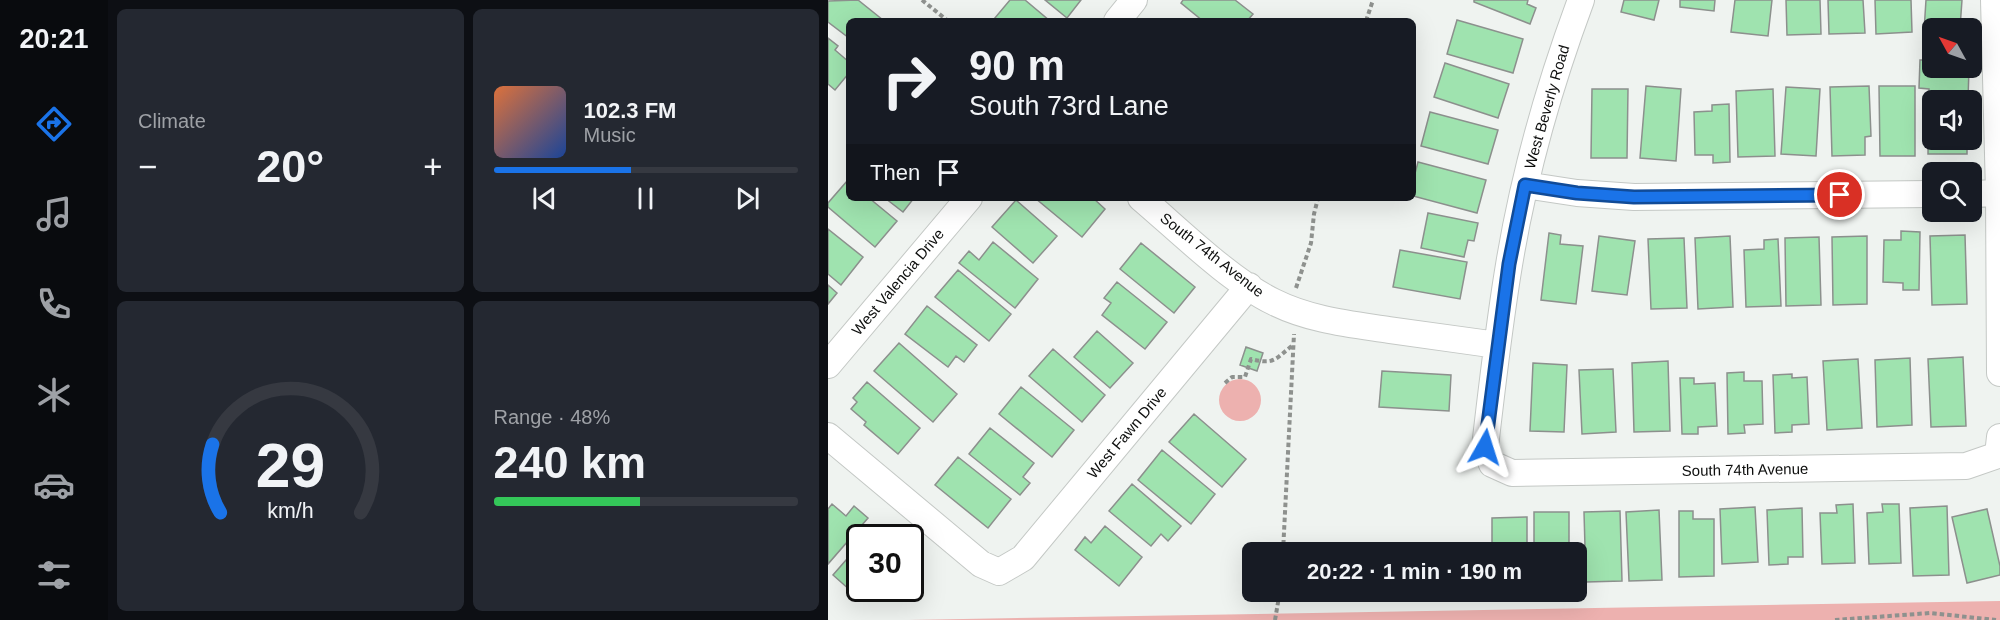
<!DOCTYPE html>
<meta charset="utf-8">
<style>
:root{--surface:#171b24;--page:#242831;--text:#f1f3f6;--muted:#9ea1a6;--line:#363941;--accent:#1a73e8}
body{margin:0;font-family:Helvetica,sans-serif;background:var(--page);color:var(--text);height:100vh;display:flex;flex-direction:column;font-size:22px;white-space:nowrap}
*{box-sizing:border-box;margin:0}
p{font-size:20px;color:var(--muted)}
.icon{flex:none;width:33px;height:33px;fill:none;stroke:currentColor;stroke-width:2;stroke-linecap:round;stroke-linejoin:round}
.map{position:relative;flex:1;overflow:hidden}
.details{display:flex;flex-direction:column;gap:9px;padding:9px;background:#0d0f14;width:720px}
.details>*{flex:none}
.hud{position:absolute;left:18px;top:18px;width:570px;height:183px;border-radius:9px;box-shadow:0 6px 24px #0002;background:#171b24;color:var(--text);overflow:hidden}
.needle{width:39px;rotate:310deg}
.buttons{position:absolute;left:1094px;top:18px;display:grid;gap:12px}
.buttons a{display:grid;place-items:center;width:60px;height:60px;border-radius:9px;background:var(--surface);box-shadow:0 6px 24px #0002;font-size:30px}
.speed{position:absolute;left:18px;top:524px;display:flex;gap:12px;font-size:30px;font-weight:700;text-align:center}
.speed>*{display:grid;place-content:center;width:78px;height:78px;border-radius:50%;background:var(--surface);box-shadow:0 6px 24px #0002;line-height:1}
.speed .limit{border:3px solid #111;border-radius:9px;background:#fff;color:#111}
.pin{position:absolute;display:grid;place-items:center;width:51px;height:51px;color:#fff;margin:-26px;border:3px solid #fff;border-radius:50%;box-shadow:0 2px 6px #0007}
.me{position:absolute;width:66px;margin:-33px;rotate:6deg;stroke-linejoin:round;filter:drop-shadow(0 0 4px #0008)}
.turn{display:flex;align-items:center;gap:21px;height:126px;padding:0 24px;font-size:27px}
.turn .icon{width:78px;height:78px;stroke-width:2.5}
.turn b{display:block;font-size:42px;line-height:51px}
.then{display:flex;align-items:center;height:57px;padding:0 24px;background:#0003;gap:12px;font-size:22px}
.big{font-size:45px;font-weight:700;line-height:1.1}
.details .widget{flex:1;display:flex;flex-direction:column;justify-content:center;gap:9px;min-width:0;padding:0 21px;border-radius:9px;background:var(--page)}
.details .dial{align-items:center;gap:0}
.dial svg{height:156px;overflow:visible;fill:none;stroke:var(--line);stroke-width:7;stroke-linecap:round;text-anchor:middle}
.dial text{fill:var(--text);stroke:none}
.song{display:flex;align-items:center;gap:18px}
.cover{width:72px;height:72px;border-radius:9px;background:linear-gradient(135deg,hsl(20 70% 55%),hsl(220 70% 35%))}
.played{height:6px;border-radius:3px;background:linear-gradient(90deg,var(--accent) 45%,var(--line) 45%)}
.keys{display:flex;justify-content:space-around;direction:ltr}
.heat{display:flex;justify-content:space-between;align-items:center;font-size:33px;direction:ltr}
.charge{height:9px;border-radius:4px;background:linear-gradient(90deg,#34c759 48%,var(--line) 0)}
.details .tiles{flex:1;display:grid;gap:9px;grid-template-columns:repeat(2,1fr)}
.trip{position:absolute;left:414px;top:542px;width:345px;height:60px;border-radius:9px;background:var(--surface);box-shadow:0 6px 24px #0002;font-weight:700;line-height:60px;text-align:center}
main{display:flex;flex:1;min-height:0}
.tabs{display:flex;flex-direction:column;width:108px;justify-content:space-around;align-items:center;background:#090b0e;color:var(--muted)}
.tabs .icon{width:42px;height:42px}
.tabs .selected{color:var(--accent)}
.tabs b{font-size:27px;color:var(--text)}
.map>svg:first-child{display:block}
.green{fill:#edb1af}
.building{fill:#9fe3af;stroke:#8c908d;stroke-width:1.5}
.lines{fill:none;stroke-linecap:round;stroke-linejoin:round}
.minor-casing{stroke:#c4c8c5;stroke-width:28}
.path{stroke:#8e918e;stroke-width:4;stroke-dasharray:4.5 3;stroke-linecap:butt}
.minor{stroke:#fff;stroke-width:26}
.route-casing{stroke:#114b97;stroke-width:15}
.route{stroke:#1a73e8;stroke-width:10}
.labels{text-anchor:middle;stroke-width:6;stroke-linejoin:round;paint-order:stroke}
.street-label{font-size:15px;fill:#0d0e0d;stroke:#fff}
</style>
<main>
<nav class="tabs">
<b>20:21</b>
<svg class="icon selected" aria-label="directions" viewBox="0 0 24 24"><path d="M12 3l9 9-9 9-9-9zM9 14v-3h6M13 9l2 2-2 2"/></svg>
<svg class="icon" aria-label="music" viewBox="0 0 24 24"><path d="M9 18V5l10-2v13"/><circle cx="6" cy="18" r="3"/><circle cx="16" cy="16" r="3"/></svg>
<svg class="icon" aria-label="phone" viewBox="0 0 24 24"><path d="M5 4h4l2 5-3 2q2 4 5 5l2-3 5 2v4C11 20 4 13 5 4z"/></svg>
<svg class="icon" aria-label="climate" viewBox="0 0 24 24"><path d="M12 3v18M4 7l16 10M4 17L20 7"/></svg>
<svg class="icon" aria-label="car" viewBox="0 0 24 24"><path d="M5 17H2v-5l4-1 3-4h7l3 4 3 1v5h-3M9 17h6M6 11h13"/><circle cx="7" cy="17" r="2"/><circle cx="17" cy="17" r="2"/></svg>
<svg class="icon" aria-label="filters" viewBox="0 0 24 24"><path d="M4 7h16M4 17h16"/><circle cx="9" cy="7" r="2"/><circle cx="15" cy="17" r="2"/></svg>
</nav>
<section class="details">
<div class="tiles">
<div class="widget"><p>Climate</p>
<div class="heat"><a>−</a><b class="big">20°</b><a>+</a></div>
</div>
<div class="widget">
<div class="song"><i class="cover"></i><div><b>102.3 FM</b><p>Music</p></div></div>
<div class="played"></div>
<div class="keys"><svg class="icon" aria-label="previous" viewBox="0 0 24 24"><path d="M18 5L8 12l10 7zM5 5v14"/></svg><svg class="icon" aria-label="pause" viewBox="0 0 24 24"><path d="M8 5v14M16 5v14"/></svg><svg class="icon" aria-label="next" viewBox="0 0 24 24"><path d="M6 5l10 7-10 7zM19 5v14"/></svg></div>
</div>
<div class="widget dial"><svg viewBox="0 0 100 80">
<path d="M14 69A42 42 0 1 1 86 69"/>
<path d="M14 69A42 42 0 0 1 10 34" stroke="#1a73e8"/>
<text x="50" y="56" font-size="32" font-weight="700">29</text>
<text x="50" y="72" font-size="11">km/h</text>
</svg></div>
<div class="widget"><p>Range · 48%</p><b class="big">240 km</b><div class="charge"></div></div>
</div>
</section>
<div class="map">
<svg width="1172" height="620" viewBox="0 0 1172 620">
<rect width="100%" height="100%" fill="#eff3f0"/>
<path class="green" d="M391 400a21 21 0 1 1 42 0a21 21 0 1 1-42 0Z
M1172 601V620H80Z"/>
<path class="building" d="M30 0 55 20 21 21V38L0 22V1Z
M182 0H197L222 21H169L166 19Z
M217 0H253L239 18Z
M355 0H407L425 14 419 21H375L353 3Z
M646 0H700L699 4 708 8 702 24 646 2Z
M796 0H831L826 20 793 12Z
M852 0H887L886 11 852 7Z
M907 0H944L940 36 903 32Z
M958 0H992L993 34 959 35Z
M1000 0H1035L1037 33 1001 34Z
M1047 0H1083L1084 32 1048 34Z
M1098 0H1134L1132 28H1104V32L1096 31Z
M629 20 695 39 685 73 619 54Z
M0 38 10 46 7 50 21 62V73L7 90 0 84Z
M1092 60H1104V68H1141L1140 100H1104V140H1139V154H1100L1101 89 1091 88Z
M617 63 681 84 670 118 606 97Z
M818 86 853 89 848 161 812 158Z
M1041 86 1043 136 1037 137V155L1004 156 1002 87Z
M1051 86H1087V156H1052Z
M958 87 992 89 988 156 953 154Z
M764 89H800L799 158H763Z
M945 89 947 156 910 157 908 91Z
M901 104 902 162 885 163V155H867L866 112 884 111V105Z
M602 112 670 130 660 164 593 146Z
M590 162 658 180 649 213 585 196V181Z
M20 180 21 198H41L69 221 47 247 0 207V203Z
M57 198H86L75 212Z
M207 198H265L277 209 254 237Z
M188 200 229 236 205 263 164 227Z
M600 213 650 223 646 241 640 240 636 257 593 248Z
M0 229 35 257 13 285 0 274Z
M1073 231 1092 232 1091 290H1075V283L1055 282 1056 240H1073Z
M721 233 733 235 732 244 755 246 748 304 713 300Z
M1137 235 1139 304 1104 305 1102 236Z
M771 236 807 241 799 295 764 291Z
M902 236 905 307 870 309 867 238Z
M1039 236V304L1005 305 1004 237Z
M991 237 993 305 958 306 957 238Z
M856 238 859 308 823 309 820 239Z
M950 239 953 306 918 307 916 250 936 249V240Z
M165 242 210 279 187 308 131 263 141 251 151 260Z
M313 243 367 287 346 313 292 269Z
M572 250 639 262 632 299 565 287Z
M130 270 183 314 161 341 107 297Z
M289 282 339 322 317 349 274 315 283 303 276 298Z
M0 285 9 293 0 304Z
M99 306 149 345 136 362 128 356 120 367 77 334Z
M269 331 305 363 282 388 246 357Z
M71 343 129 394 105 422 46 371Z
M418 347 435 353 429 371 412 365Z
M225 349 277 395 254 422 201 376Z
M1135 357 1138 426 1103 427 1100 359Z
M1082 358 1084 425 1049 427 1047 360Z
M1030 359 1034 428 999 430 995 361Z
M840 361 842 431 806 432 804 363Z
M705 363 739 365 736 432 702 431Z
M785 369 788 432 754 434 751 370Z
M554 371 623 375 621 411 551 407Z
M916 372V381H934L935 424 916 425 917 433 900 434 899 373Z
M964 374V378L979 377 981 424 964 425V432L947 433 945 375Z
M852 378H866V384L887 383 889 426 870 427V434H854Z
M39 382 92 428 70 454 36 425 38 422 23 409 29 402 25 398Z
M193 387 246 430 224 457 171 414Z
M366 414 418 459 394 487 341 442Z
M162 428 206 463 195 477 202 483 192 495 141 454Z
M334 450 387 494 363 524 310 480Z
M130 457 183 499 160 528 107 485Z
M304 484 353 526 340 541 333 534 323 546 281 511Z
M4 504 18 516 26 506 40 518 0 564V509Z
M1025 504 1027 563 994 564 992 513H1009L1008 505Z
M1054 504H1071L1073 563 1041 564 1039 513 1055 512Z
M1119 506 1121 575 1085 576 1082 508Z
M927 507 930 562 894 564 892 509Z
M974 508 975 557H960V564L941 565 939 510Z
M1159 509 1172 566V575L1139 583 1124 517Z
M831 510 834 580 801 581 798 512Z
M792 511 794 581 758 582 756 512Z
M851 511H865V519H886V576L851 577Z
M706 512H741V552H706Z
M699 517V552H664V518Z
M277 526 314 557 291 586 247 550 257 537 263 543Z
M47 527 59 537H38Z
M32 544V588H42L32 599 5 575Z"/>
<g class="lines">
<defs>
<path id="minor" d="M753 0C721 86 696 174 681 265 671 325 664 386 657 447L664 464 684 473 1138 466 1170 455 1172 437
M1166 0 1171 193 1172 373
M289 21 306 0
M697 185 749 193 806 197 1104 194
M1143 194 1171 193
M313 198C352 231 401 280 446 302 482 320 522 324 561 330 597 335 633 340 669 345
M0 365 141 198
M0 436 153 564 171 572 195 558 421 286"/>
</defs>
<use href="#minor" class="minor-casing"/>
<path class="path" d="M94 0 120 21
M538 21 545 0
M468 288 483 243 486 214 490 198
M397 383 404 377H417L423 359C447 365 447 359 465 345
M455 552 466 334
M447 620 452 591
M1007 620 1102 613 1168 620"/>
<use href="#minor" class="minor"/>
</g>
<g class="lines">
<defs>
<path id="route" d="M657 447 681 264 697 185 749 193 806 197 1012 195"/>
</defs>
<use href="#route" class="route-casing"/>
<use href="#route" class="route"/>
</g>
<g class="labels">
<g class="street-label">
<text transform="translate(719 107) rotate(-74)" y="5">West Beverly Road</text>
<text transform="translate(384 255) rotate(38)" y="5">South 74th Avenue</text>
<text transform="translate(70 282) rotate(-50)" y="5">West Valencia Drive</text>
<text transform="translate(299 433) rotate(-50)" y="5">West Fawn Drive</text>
<text transform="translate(917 470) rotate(-1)" y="5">South 74th Avenue</text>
</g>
</g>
</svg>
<div class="buttons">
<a><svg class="needle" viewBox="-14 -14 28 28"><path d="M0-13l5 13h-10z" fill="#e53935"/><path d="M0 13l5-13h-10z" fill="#9ea1a6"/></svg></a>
<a><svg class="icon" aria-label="sound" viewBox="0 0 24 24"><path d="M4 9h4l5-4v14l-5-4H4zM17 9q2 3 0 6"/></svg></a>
<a><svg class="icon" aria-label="search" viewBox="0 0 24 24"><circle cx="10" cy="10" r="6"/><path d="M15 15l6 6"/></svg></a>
</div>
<div class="speed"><div class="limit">30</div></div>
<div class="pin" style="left:1012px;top:195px;background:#d93025"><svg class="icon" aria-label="arrive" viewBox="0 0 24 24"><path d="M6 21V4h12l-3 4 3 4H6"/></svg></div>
<svg class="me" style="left:657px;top:447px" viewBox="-20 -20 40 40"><path d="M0-17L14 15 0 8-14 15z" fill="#1a73e8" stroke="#fff" stroke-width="4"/></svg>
<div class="trip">20:22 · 1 min · 190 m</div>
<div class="hud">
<div class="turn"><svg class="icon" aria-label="right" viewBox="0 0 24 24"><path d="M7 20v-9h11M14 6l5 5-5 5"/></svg><div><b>90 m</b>South 73rd Lane</div></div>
<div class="then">Then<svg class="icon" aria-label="arrive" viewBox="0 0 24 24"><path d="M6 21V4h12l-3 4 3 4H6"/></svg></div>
</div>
</div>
</main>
